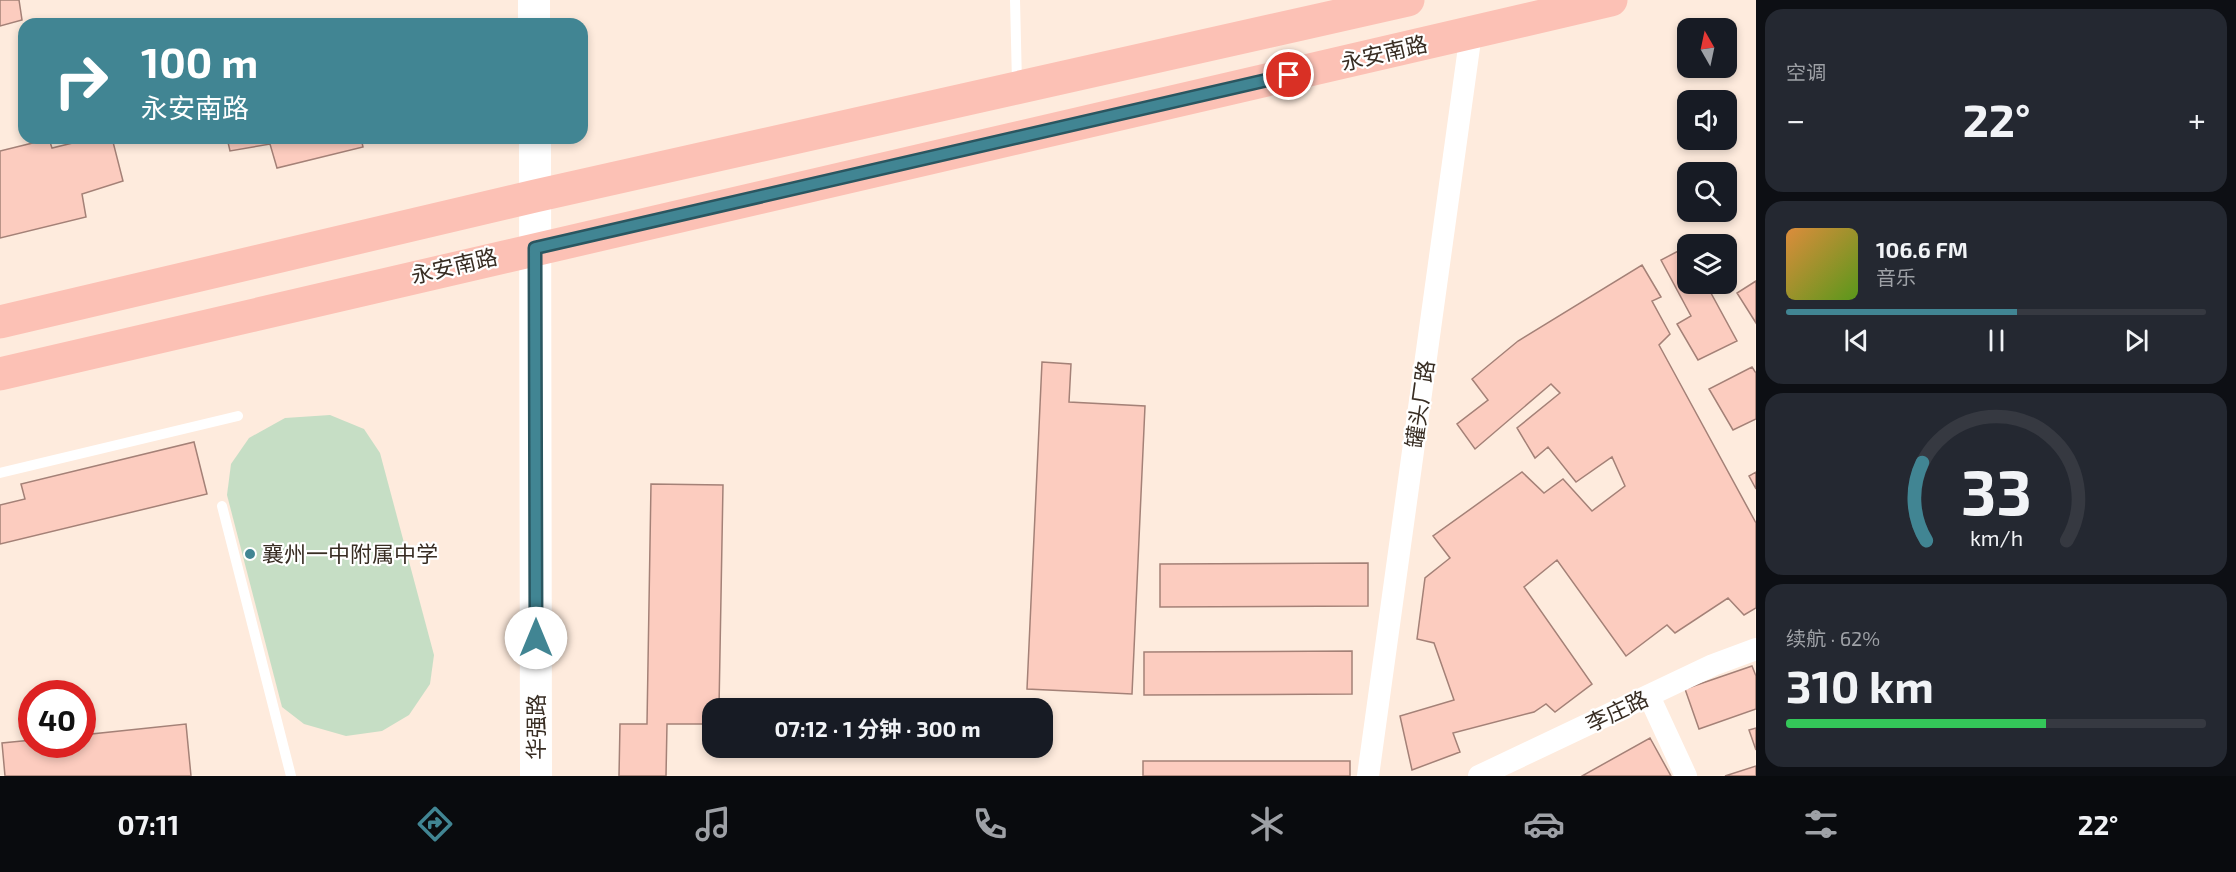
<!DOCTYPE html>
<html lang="zh">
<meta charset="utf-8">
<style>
:root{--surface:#171b24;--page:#242831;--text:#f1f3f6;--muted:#9ea1a6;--line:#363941;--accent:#418593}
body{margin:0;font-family:"Exo 2","Noto Sans SC",sans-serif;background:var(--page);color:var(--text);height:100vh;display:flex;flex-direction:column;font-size:22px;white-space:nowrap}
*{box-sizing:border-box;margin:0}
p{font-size:20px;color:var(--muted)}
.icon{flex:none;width:33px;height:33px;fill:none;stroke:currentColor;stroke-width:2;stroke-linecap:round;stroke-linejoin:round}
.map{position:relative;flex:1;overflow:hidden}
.details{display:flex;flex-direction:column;gap:9px;padding:9px;background:#0d0f14;width:480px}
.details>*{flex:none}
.hud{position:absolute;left:18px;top:18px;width:570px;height:126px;border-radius:18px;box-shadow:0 3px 9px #0003;background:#418593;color:#fff;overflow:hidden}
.needle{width:39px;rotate:351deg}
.fabs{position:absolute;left:1677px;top:18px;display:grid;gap:12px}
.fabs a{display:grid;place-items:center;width:60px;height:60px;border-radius:12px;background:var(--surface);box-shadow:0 3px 9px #0003;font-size:30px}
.speed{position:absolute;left:18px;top:680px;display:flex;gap:12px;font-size:30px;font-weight:700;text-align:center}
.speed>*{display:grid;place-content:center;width:78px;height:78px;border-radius:50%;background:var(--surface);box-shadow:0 3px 9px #0003;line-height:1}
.speed .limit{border:9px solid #d22;background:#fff;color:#111}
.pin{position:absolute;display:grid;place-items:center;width:51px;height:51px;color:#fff;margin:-26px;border:3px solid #fff;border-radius:50%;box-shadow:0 2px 6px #0007}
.me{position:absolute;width:66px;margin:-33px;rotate:0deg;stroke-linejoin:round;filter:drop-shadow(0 0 4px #0008)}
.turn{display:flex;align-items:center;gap:21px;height:126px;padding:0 24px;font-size:27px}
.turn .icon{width:78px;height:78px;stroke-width:2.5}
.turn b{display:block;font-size:42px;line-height:51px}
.big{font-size:45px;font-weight:700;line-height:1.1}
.details .widget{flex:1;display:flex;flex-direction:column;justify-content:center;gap:9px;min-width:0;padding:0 21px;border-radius:18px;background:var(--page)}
.details .dial{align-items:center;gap:0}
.dial svg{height:156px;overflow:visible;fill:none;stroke:var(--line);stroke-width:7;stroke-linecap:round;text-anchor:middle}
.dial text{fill:var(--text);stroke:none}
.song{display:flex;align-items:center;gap:18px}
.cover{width:72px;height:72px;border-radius:9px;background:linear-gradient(135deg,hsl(30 70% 55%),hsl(90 70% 35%))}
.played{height:6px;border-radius:3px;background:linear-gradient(90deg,var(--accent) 55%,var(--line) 55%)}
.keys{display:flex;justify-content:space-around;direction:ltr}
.heat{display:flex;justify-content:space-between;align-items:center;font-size:33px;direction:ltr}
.charge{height:9px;border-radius:4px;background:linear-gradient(90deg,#34c759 62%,var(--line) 0)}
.trip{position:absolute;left:702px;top:698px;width:351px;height:60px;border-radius:18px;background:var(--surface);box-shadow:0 3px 9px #0003;font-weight:700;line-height:60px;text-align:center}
.tab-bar{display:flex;height:96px;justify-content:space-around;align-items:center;background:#090b0e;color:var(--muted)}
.tab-bar .icon{width:42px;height:42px}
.tab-bar .active{color:var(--accent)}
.tab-bar b{font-size:27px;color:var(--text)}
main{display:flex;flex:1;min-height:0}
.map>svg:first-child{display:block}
.green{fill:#c6dec5}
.building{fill:#fcccbf;stroke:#a48177;stroke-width:1.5}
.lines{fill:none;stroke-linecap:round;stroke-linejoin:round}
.lane{stroke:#fff;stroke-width:10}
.street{stroke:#fff;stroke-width:22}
.secondary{stroke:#fff;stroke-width:32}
.primary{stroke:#fcc1b5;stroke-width:33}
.route-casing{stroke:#2a5660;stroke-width:15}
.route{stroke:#418593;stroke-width:10}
.poi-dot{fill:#418593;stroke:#fff;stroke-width:2}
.labels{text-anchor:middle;stroke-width:4.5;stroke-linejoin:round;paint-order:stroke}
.street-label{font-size:22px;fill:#382d23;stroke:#fff}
.poi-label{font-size:22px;fill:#382d23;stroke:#fff;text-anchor:start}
</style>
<main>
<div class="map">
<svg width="1756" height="776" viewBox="0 0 1756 776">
<rect width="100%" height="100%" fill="#feebdd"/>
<path class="green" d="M330 415 364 429 380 453 434 655 430 684 409 715 382 731 346 736 304 724 282 707 227 495 231 464 249 438 285 418Z"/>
<path class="building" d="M0 0H19L22 20 0 26Z
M93 138H112L123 181 82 194 86 217 0 238V151L49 139 52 148Z
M227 138H361L363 147 277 168 270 144 230 151Z
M1686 247 1688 284H1706L1737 341 1698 360 1677 324 1691 316 1661 260Z
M1642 265 1661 297 1652 301 1670 334 1659 345 1756 523V608L1744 615 1728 598 1675 633 1667 625 1626 656 1557 560 1524 587 1592 684 1555 712 1546 704 1534 712 1453 733 1460 752 1412 770 1400 716 1454 700 1434 643 1417 639 1425 578 1450 558 1433 536 1522 472 1544 493 1563 479 1592 511 1625 486 1612 457 1576 482 1548 447 1535 458 1517 428 1560 393 1551 384 1475 449 1457 424 1488 400 1472 379 1518 341Z
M1756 281V323L1737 293Z
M1042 362 1071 364 1069 402 1145 406 1132 694 1027 689Z
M1752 367 1756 373V419L1733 430 1709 389Z
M194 442 207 494 0 544V505L25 499 21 484Z
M1756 472V489L1749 476Z
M651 484 723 485 719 708H712V724H667L666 776H619L620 724H647Z
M1368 563V606L1160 607V564Z
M1352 651V694L1144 695V652Z
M1752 666 1756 676V709L1699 729 1685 689Z
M186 724 191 776H5L2 743 32 740V744H82V735Z
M1756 728V750L1749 730Z
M1650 738 1671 776H1582Z
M1143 761H1350V776H1143Z
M1756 766V776H1725Z"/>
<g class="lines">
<path class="lane" d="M1015 0 1017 83
M0 473 238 416
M222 506 291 776"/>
<path class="street" d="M1649 696 1686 776
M1368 776 1471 33
M1479 776 1713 665 1756 649"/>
<path class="secondary" d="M534 0V24
M535 138 536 776"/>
<path class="primary" d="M0 322 535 196 1408 0
M0 374 1611 0"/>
</g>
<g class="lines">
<defs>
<path id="route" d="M536 638 535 248 1289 75"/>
</defs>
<use href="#route" class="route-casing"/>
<use href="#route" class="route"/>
</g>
<circle class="poi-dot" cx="250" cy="554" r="6"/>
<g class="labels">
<g class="street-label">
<text transform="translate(1384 53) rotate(-13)" y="8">永安南路</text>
<text transform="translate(454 266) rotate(-13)" y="8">永安南路</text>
<text transform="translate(1420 404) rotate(-82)" y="8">罐头厂路</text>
<text transform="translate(1617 711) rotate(-25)" y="8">李庄路</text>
<text transform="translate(536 727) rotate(-90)" y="8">华强路</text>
</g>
<g class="poi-label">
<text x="262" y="562">襄州一中附属中学</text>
</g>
</g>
</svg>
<div class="fabs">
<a><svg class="needle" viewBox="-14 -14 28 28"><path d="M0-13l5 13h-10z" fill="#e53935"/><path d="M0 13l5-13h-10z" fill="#9ea1a6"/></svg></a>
<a><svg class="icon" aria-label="sound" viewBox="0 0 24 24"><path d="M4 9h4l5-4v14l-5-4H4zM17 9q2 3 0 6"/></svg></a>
<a><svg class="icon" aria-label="search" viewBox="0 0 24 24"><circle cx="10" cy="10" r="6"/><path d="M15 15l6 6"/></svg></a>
<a><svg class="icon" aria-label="layers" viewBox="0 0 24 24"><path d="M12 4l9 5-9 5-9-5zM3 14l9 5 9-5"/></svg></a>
</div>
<div class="speed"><div class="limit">40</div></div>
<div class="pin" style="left:1289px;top:75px;background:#d93025"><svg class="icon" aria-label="arrive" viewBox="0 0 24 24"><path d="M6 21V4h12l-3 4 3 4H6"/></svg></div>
<svg class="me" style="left:536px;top:638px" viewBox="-20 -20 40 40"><circle r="19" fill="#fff"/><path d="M0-13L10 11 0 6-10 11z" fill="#418593"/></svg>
<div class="trip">07:12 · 1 分钟 · 300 m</div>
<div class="hud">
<div class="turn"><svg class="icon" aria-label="right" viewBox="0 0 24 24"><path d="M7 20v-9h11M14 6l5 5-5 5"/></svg><div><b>100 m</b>永安南路</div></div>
</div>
</div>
<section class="details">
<div class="widget"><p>空调</p>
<div class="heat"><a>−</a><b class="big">22°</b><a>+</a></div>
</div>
<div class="widget">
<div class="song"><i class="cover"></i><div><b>106.6 FM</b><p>音乐</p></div></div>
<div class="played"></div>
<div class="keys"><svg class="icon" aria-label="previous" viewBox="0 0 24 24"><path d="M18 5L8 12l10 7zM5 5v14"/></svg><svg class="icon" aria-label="pause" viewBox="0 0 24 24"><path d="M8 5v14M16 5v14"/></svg><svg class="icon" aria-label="next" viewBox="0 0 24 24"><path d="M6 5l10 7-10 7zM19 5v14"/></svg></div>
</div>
<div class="widget dial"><svg viewBox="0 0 100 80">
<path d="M14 69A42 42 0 1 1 86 69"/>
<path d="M14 69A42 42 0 0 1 12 29" stroke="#418593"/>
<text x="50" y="56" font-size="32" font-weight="700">33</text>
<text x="50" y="72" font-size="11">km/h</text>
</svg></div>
<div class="widget"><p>续航 · 62%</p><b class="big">310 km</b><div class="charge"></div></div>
</section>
</main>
<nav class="tab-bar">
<b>07:11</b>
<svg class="icon active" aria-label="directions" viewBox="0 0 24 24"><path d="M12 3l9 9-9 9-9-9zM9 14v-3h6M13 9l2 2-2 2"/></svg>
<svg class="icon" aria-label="music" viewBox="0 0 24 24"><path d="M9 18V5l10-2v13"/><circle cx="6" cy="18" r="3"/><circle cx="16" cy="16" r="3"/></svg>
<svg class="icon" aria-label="phone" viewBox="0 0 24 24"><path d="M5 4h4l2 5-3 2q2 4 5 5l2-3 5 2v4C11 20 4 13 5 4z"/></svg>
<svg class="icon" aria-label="climate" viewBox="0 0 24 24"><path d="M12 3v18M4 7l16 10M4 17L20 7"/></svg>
<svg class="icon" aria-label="car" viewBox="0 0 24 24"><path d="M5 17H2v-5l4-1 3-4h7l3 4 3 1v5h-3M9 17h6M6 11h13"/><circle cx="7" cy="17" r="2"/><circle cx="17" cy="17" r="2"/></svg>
<svg class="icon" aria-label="filters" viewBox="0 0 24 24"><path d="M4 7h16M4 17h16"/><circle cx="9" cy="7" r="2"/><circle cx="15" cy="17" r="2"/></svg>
<b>22°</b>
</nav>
